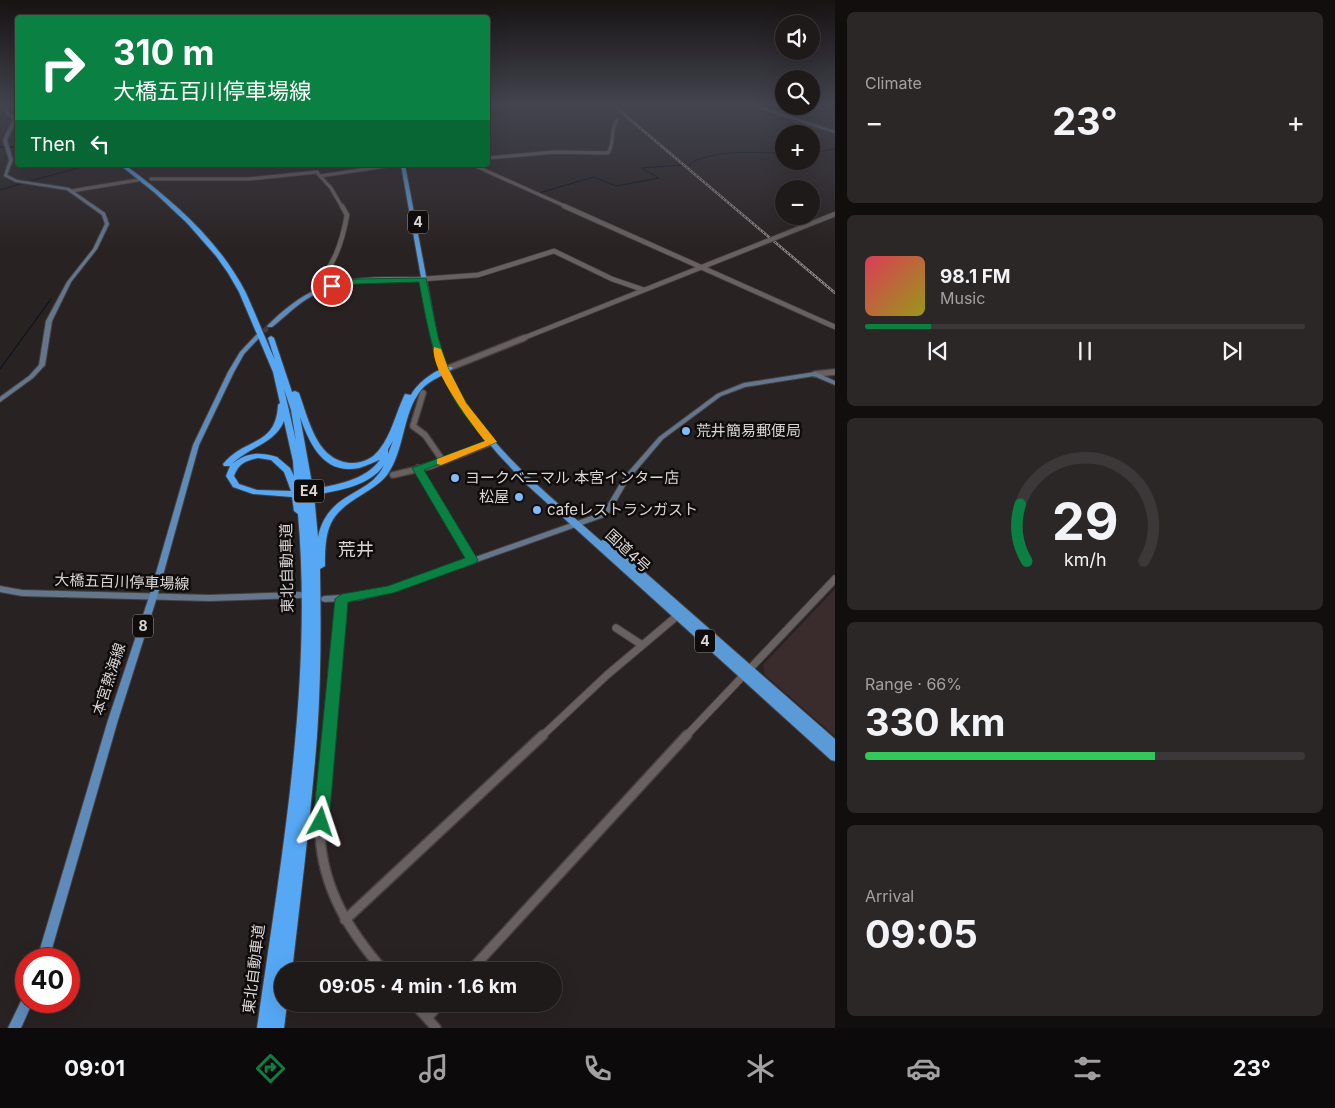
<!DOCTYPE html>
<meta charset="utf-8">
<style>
:root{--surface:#1f1a1a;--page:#2c2727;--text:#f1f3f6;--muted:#a1a1a2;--line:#3c3839;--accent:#0b8043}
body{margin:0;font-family:Inter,"Noto Sans JP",sans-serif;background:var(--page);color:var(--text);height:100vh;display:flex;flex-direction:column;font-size:19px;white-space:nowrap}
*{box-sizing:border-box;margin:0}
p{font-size:16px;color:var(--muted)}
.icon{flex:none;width:28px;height:28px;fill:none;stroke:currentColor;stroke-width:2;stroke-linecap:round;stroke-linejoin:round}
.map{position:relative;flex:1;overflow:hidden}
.sheet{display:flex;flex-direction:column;gap:12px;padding:12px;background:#110e0e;width:500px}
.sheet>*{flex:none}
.banner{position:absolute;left:15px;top:15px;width:475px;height:152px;border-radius:5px;box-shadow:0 5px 20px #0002,0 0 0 1px var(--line);background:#0b8043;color:#fff;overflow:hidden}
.fabs{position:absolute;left:775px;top:15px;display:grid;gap:10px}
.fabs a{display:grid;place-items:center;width:45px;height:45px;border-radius:50%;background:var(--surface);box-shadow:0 5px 20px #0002,0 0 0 1px var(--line);font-size:25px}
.speed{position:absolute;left:15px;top:948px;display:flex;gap:10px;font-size:25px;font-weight:700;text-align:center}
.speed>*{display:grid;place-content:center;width:65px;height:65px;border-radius:50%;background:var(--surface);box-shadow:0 5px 20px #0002,0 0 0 1px var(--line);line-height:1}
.speed .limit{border:8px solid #d22;background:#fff;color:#111}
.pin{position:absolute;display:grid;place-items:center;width:42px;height:42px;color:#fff;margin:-21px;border:2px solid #fff;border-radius:50%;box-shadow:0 1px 5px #0007}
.me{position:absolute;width:55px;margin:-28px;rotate:5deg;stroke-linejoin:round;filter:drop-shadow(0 0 4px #0008)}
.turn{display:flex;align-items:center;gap:18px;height:105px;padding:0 15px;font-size:22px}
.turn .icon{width:65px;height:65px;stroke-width:2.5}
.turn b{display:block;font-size:35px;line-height:42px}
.then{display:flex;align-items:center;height:48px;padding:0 15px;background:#0003;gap:10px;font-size:19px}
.big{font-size:38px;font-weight:700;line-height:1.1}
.sheet .tile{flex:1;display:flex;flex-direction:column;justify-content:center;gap:8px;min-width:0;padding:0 18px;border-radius:8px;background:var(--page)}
.sheet .dial{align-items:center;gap:0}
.dial svg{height:130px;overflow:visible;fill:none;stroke:var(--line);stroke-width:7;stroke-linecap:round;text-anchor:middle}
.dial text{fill:var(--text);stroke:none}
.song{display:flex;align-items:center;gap:15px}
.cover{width:60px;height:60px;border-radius:8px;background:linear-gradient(135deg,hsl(350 70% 55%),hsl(60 70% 35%))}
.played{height:5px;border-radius:2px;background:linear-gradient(90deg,var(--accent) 15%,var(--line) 15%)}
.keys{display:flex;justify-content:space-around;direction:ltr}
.heat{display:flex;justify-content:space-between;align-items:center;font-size:28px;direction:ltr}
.charge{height:8px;border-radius:4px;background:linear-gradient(90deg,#34c759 66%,var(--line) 0)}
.trip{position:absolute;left:274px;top:962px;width:288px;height:50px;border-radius:25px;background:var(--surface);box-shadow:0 5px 20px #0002,0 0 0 1px var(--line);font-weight:700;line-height:50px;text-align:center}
.tab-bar{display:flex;height:80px;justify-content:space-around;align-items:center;background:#0c0a0a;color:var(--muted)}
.tab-bar .icon{width:35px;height:35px}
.tab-bar .on{color:var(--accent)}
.tab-bar b{font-size:22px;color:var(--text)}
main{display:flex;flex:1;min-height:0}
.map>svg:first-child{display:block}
.built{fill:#3a2c2c}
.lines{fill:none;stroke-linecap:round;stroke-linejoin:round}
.stream{stroke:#000e20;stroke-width:1}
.river{fill:#000e20;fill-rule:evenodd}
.primary-tunnel{stroke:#443d3d;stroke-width:5;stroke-dasharray:5 2.5;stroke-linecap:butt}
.tertiary-far4-casing{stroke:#464040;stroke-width:4.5}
.tertiary-far3-casing{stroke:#464040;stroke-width:6}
.tertiary-far2-casing{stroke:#464040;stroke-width:8}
.tertiary-far1-casing{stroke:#464040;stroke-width:9}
.tertiary-casing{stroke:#464040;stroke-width:12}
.secondary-casing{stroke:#464040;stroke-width:2}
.primary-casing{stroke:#464040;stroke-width:2}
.trunk-casing{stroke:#464040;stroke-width:2}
.motorway-casing{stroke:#464040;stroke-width:2}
.tertiary-far4{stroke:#696060;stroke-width:3}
.tertiary-far3{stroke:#696060;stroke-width:4.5}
.tertiary-far2{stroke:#696060;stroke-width:5.5}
.tertiary-far1{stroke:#696060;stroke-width:7}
.tertiary{stroke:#696060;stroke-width:9}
.secondary{fill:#63768c;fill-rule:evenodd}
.primary{fill:#5e8bb9;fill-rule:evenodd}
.trunk{fill:#5a9ad6;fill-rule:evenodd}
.motorway{fill:#56a8f4;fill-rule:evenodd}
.rail-casing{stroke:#8d8787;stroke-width:2.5}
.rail{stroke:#100c0c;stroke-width:1;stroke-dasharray:2;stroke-linecap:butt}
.tertiary-bridge-casing{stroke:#464040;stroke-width:6;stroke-linecap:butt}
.tertiary-bridge{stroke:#696060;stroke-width:4.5}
.route{fill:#0b8043;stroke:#07532c}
.slow{fill:#f59e0b}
.poi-dot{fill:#7fbdfa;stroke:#100c0c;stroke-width:2}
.labels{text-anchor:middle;stroke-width:5;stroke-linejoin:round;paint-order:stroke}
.shield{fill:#100c0c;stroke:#9e9999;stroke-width:1}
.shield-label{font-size:14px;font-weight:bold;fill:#dbd6d6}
.poi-label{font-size:15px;fill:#dbd6d6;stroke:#100c0c;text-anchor:start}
.street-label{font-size:15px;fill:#dbd6d6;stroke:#100c0c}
.quarter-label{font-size:18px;fill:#dbd6d6;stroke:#100c0c}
</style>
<main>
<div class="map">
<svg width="835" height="1028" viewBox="0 0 835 1028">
<rect width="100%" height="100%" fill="#292222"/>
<path class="built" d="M835 589V736L765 675 763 665Z"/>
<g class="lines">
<path class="stream" d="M811 153 835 149
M689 165C707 149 760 152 784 154
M27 182 89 165
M0 190 23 183
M539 193 594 177 616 186 659 178 641 168 682 165
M0 369 51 299"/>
<path class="river" d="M527 105H533L488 117V115Z
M0 146H18V148H0Z"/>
<path class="primary-tunnel" d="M258 336 270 326"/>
<defs>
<path id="tertiary-far4" d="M488 158 554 152 608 153C615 143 610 129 617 120
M473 165 567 207
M320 176 331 188 342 207
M151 179H248L317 172 320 176 393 165
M71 191 138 180"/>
<path id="tertiary-far3" d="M564 206 835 327
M775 238 835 214
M423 279 478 275 554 251 612 279 644 290
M316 291 313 288C334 267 342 243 347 215L342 206
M521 339 770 240"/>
<path id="tertiary-far2" d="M449 368 524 338
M815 374 835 372
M423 393 413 426 425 435 443 461
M418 468 444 512
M393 475 431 466 492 442"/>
<path id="tertiary-far1" d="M443 510 472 560
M616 628 642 645
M329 736 342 599
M542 736 607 675 677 616
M686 736 835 579"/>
<path id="tertiary" d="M329 735C326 765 319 805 320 835 323 889 349 931 384 971
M345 920 543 735
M470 971 687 735
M414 1004 427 1018
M436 1028 427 1018 440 1004"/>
<path id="secondary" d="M2 105H4L8 112 17 119 7 140 13 160 7 175 17 180 69 188 105 213 109 224 97 249 71 282 52 321 45 365 33 378 0 402V397L29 376 39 365 46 321 67 282 93 249 105 224 102 215 67 190 16 182 4 176 9 160 3 140 13 119 6 114Z
M750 105H754L835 131V133Z
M815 372 835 381V385L814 376 745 387 721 396 663 439 629 479 610 512 604 517 392 592 359 600 325 602 322 601 321 599 322 597 325 596 359 594 391 587 600 513 605 509 624 477 659 437 717 394 744 383Z
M0 586 22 590 209 595 300 592 303 593 304 595 303 597 300 598 209 601 22 596 0 592Z"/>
<path id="primary" d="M423 277 425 278V280C415 281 404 281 394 281 365 281 337 282 312 296 297 304 285 317 272 327H268L267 326C282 311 300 296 320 288 352 274 389 278 423 277Z
M258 334 261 336 244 354 234 372 199 445 157 597 118 720 49 959H37L108 720 149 597 193 445 228 372 240 352 256 335Z
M26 995V1001H33L21 1028H8L23 997Z"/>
<path id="trunk" d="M401 165H405C413 207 421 250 429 292 434 318 437 345 448 369 479 441 544 491 601 541L605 539 608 540 835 739V761L831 760 526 484 498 454 472 423 449 387 441 369 434 350Z"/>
<path id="motorway" d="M120 165H125C171 199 219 240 246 293 256 315 265 338 275 360L268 338 271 336 274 338 292 392 295 391 299 393C309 420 317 463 353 463 363 463 373 458 379 450 392 434 396 412 405 394L411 395C417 383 439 366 451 367L453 368C443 377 430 379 421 390 402 414 405 450 387 475 381 483 372 488 363 494 329 514 325 527 325 566L320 569C321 625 321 681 317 736 311 815 301 893 292 971H282V977L280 976 279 973 277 984 282 982V1004H287L284 1028H257C281 859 313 685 298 514L294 511 292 497 253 494 233 487 226 476 230 466H224L223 464C245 437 276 447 278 405L280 403 273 372 239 292 228 273 216 256 187 223 155 193ZM284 389 291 410 296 441ZM300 417C310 445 324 475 359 468 367 466 375 461 380 460 365 480 337 485 313 489ZM284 421 293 461 294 476 290 468 277 457C258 452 247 452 232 464 248 447 275 444 284 421ZM393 441 388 454V449ZM258 458 271 460 284 472 291 491 257 490 239 484 234 476C239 463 245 461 258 458ZM384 465C370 497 328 490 318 537L314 495C337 491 370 486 384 465Z"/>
</defs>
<use href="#tertiary-far4" class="tertiary-far4-casing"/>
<use href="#tertiary-far3" class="tertiary-far3-casing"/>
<use href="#tertiary-far2" class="tertiary-far2-casing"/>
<use href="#tertiary-far1" class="tertiary-far1-casing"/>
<use href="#tertiary" class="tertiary-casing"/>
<use href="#secondary" class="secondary-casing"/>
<use href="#primary" class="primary-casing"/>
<use href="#trunk" class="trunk-casing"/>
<use href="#motorway" class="motorway-casing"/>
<use href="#tertiary-far4" class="tertiary-far4"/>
<use href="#tertiary-far3" class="tertiary-far3"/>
<use href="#tertiary-far2" class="tertiary-far2"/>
<use href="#tertiary-far1" class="tertiary-far1"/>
<use href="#tertiary" class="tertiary"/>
<use href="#secondary" class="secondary"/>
<use href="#primary" class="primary"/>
<use href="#trunk" class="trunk"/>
<use href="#motorway" class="motorway"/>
<defs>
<path id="rail" d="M613 105 835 293"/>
</defs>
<use href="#rail" class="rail-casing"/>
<use href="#rail" class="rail"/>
<defs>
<path id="tertiary-bridge" d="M770 240 775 238"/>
</defs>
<use href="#tertiary-bridge" class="tertiary-bridge-casing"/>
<use href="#tertiary-bridge" class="tertiary-bridge"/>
</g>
<linearGradient id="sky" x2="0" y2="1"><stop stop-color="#171313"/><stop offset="0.42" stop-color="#43444f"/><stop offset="1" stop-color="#43444f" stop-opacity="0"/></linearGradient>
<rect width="835" height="249" fill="url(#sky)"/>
<path class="route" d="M426 278 438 337 448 368 466 403 497 442 424 470 478 560 476 563 393 593 348 602 329 822 327 828 321 830 315 828 313 822 335 599 342 594 388 586 465 558 412 468 485 441C476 429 465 417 457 404 434 366 427 325 419 282L356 284 332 288 328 286 356 279Z"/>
<path class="slow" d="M434 347 441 349 448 368 466 403 497 442 441 465 437 464V459L485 441C472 424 429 368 434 347Z"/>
<g class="poi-dot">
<circle cx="686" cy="431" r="5"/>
<circle cx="455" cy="478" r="5"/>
<circle cx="519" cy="497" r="5"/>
<circle cx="537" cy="510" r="5"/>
</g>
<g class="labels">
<g class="shield">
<rect x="408" y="210.5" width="20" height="23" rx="4"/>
<rect x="294" y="479.5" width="30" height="23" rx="4"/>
<rect x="133" y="614.5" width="20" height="23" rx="4"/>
<rect x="695" y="629.5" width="20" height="23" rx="4"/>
</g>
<g class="shield-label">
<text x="418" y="227">4</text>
<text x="309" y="496">E4</text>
<text x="143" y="631">8</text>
<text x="705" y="646">4</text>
</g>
<g class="poi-label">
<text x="696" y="436">荒井簡易郵便局</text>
<text x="465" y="483">ヨークベニマル 本宮インター店</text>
<text x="509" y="502" text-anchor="end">松屋</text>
<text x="547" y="515">cafeレストランガスト</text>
</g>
<g class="street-label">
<text transform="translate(628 551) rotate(43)" y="5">国道4号</text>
<text transform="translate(287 568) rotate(-91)" y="5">東北自動車道</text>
<text transform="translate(122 582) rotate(2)" y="5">大橋五百川停車場線</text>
<text transform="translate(109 679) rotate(-72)" y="5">本宮熱海線</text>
<text transform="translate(254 969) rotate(-83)" y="5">東北自動車道</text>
</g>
<g class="quarter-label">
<text x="356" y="556">荒井</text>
</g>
</g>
</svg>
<div class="fabs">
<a><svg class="icon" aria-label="sound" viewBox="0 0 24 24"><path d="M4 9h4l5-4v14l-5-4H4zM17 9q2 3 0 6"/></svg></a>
<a><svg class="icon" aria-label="search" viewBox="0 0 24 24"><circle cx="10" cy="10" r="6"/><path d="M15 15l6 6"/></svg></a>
<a>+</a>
<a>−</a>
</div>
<div class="speed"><div class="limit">40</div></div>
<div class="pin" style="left:332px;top:286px;background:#d93025"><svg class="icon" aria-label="arrive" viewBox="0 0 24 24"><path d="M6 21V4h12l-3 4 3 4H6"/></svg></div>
<svg class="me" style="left:321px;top:822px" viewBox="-20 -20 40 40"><path d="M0-17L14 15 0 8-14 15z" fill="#0b8043" stroke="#fff" stroke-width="4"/></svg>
<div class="trip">09:05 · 4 min · 1.6 km</div>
<div class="banner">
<div class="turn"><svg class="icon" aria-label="right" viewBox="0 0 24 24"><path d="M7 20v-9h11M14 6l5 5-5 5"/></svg><div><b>310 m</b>大橋五百川停車場線</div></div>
<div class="then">Then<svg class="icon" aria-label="left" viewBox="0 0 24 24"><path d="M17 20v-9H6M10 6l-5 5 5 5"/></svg></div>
</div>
</div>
<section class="sheet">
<div class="tile"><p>Climate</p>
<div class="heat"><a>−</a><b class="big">23°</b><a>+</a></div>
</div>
<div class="tile">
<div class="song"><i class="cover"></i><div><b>98.1 FM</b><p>Music</p></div></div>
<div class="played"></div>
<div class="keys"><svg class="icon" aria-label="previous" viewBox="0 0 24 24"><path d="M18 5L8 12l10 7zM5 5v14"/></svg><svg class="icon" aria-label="pause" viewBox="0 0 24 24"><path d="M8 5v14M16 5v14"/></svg><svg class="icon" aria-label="next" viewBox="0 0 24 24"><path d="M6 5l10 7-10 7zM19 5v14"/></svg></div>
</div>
<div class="tile dial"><svg viewBox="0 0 100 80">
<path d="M14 69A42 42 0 1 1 86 69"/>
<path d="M14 69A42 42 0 0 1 10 34" stroke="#0b8043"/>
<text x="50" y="56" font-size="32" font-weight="700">29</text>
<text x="50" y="72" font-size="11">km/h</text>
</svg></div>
<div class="tile"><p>Range · 66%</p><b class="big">330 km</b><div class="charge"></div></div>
<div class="tile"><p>Arrival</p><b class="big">09:05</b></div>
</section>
</main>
<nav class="tab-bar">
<b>09:01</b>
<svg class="icon on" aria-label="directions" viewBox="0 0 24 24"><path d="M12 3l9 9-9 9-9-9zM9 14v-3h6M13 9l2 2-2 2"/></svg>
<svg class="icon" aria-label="music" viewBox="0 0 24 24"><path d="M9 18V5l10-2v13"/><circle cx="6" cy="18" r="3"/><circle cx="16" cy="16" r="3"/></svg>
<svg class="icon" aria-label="phone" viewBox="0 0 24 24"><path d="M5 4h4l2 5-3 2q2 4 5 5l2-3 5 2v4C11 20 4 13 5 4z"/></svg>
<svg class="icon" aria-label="climate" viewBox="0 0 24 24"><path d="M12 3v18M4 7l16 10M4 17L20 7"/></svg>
<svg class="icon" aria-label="car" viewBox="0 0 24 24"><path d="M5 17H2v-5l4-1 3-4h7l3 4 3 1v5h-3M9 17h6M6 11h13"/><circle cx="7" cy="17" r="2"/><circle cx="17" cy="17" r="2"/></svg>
<svg class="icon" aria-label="filters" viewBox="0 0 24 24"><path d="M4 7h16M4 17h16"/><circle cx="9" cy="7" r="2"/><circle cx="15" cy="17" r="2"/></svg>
<b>23°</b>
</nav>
